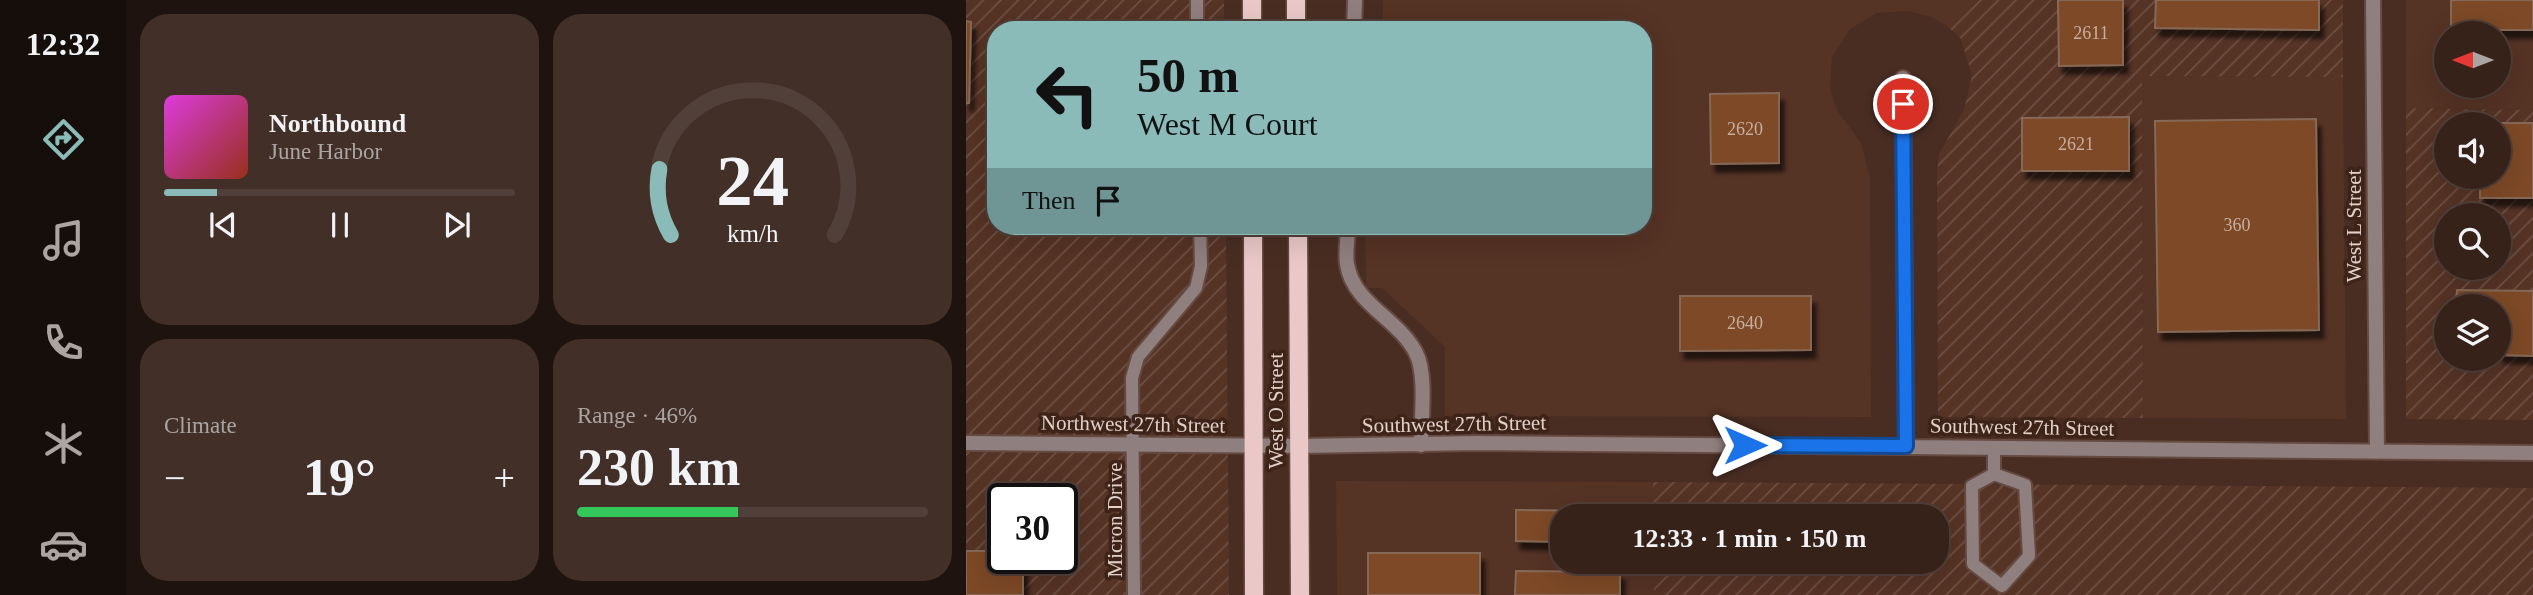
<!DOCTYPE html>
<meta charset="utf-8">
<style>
:root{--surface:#37221a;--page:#422f27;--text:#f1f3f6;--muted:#aaa4a2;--line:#513f39;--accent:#8bbbb9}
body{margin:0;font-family:Georgia,serif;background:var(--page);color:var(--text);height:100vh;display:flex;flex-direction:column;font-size:26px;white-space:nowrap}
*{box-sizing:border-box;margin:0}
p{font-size:23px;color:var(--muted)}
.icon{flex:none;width:38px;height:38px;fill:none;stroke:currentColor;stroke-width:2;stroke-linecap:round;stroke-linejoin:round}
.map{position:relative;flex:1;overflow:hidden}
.side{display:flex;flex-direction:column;gap:14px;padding:14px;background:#1e130e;width:840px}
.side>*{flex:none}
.banner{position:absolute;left:21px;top:21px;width:665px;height:214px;border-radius:28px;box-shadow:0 7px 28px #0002,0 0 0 2px var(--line);background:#8bbbb9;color:#111;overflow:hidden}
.needle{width:46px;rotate:270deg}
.fabs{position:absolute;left:1468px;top:21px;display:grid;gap:14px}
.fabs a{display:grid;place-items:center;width:77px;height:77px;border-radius:50%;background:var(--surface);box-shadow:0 7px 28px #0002,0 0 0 2px var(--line);font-size:35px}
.speed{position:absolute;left:21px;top:483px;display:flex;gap:14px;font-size:35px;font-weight:700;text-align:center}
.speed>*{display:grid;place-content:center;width:91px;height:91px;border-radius:50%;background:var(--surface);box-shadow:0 7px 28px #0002,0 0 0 2px var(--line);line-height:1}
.speed .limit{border:4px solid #111;border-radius:10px;background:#fff;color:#111}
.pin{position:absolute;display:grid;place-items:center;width:60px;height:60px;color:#fff;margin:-30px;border:4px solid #fff;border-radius:50%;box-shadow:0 2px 7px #0007}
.me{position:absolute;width:77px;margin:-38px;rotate:90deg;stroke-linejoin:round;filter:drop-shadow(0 0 5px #0008)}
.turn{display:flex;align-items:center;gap:24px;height:147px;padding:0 35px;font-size:32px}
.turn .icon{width:91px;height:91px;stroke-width:2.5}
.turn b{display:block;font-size:49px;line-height:60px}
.then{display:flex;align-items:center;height:66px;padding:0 35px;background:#0003;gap:14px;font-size:26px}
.big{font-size:52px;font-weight:700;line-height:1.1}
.side .tile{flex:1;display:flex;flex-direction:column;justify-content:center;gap:10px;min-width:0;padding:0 24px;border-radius:28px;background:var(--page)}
.side .dial{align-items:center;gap:0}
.dial svg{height:182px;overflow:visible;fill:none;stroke:var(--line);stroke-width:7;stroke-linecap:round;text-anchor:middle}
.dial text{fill:var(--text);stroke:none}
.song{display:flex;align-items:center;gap:21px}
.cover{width:84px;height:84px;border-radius:10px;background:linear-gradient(135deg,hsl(300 70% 55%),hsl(10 70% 35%))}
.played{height:7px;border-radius:4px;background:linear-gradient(90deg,var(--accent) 15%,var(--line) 15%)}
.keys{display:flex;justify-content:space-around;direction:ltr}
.heat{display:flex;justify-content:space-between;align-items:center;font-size:38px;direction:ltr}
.charge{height:10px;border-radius:5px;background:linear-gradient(90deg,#34c759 46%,var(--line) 0)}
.side .tiles{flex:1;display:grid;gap:14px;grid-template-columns:repeat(2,1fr)}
.trip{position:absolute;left:584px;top:504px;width:399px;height:70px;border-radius:28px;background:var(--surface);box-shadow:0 7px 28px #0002,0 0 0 2px var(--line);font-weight:700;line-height:70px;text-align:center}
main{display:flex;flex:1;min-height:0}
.tab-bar{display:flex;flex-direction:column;width:126px;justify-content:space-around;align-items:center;background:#160e0a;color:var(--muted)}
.tab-bar .icon{width:49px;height:49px}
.tab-bar .active{color:var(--accent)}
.tab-bar b{font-size:32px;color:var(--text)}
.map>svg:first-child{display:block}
.built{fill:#553325;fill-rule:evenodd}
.industrial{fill:url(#industrial-furrows);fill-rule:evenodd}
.building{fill:#7d4925;stroke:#856957;stroke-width:2;filter:url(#shadow)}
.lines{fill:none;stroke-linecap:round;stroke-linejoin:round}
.service-casing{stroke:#654a41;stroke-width:16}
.minor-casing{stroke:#654a41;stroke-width:18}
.tertiary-casing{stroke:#654a41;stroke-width:18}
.primary-casing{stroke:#654a41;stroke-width:21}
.service{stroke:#8f7f7e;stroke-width:12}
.minor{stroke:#8f7f7e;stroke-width:14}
.tertiary{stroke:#8f7f7e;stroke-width:14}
.primary{stroke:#e9c8c7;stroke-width:18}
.route-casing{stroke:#114b97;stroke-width:18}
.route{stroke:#1a73e8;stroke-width:12}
.labels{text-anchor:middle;stroke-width:7;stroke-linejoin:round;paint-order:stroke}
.number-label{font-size:18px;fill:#c9aea0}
.street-label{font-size:21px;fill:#e2d0c9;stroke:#3e2319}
</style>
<main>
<nav class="tab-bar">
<b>12:32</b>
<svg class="icon active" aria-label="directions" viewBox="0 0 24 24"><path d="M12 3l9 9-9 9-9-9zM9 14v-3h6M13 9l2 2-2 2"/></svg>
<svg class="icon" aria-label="music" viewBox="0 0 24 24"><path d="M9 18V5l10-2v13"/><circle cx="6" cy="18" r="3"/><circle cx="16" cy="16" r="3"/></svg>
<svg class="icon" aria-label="phone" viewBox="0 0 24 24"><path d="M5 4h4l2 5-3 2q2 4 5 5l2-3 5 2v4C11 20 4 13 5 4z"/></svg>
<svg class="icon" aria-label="climate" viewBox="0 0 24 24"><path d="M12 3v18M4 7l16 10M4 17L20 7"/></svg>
<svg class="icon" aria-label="car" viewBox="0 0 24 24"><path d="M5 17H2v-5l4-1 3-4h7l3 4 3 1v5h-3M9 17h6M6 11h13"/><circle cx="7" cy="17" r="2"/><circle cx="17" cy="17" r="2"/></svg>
</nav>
<section class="side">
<div class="tiles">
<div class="tile">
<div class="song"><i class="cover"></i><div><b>Northbound</b><p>June Harbor</p></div></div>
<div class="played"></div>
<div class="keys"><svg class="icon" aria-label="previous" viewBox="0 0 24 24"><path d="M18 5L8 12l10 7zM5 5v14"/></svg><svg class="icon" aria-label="pause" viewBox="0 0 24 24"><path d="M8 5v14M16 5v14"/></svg><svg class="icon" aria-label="next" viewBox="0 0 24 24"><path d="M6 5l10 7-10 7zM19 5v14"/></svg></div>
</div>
<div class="tile dial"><svg viewBox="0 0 100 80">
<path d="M14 69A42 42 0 1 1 86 69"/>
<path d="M14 69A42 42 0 0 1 9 40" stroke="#8bbbb9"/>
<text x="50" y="56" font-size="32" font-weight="700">24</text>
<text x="50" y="72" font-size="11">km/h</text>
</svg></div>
<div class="tile"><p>Climate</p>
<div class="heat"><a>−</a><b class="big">19°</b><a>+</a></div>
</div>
<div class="tile"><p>Range · 46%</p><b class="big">230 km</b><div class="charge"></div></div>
</div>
</section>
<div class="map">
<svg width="1567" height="595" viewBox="0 0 1567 595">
<defs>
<pattern id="industrial-furrows" width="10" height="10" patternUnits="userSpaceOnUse" patternTransform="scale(1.75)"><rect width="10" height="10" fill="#553325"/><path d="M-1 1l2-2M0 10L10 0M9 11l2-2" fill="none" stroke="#6d5043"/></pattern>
<filter id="shadow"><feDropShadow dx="4.5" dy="8" stdDeviation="2" flood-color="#0009"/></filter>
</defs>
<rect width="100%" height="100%" fill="#492d23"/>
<path class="built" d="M417 0H1003L981 26 965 17 942 11 911 13 884 29 866 57 864 89 871 110 895 143 904 178 905 417 479 416V347L416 288H400L399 226H677V30H417Z
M1440 0H1567V110L1440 108ZM1480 33H1533V86H1480Z
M1176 76 1377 77 1380 419 1177 418Z
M370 481 687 482V516H597V562H688V595H371Z"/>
<path class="industrial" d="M0 0H258V30H30V226H260L263 595H0ZM37 499H96V558H37Z
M1003 0H1377V77L1176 76 1177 418 972 417 971 173 973 154 998 110 1006 75 995 39 981 26Z
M1440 108 1567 110V420L1440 419ZM1480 124H1533V177H1480ZM1480 215H1533V268H1480ZM1480 306H1533V359H1480Z
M687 482 1567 488V595H688V562H971V516H687Z"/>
<path class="building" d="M1092 0H1157V65L1093 66Z
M1190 0H1353V30L1189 28Z
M1485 0H1567V30H1485Z
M0 21 5 22 3 103H0Z
M26 36H30V103H25Z
M813 93V163L745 164 744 94Z
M1163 117V171H1056V118Z
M1350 119 1353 330 1192 332 1189 121Z
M1514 123H1567V198H1514V177H1533V124Z
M1491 290 1567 291V356L1533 355V306H1490Z
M714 296H845V350L714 351Z
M550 510 655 511 654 516H597V542L550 541Z
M0 551H37V558H57V595H0Z
M402 553H514V595H402Z
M550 571 654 572V595H549Z"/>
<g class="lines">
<defs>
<path id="service" d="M231 0V30
M1028 449V474
M1028 474 1059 485 1063 556 1036 586 1007 564 1006 486Z
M168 595 166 378 172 357 230 288 235 266 234 226"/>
<path id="minor" d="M1407 0 1411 452
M388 30 389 0
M937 78 940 446
M382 226C382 238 379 252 381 264 387 304 433 319 450 353 461 374 455 420 455 445
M334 446 512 443 1567 453"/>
<path id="tertiary" d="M0 443 334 446"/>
<path id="primary" d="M286 0V30
M330 0V30
M287 226 288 595
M332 226 334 595"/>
</defs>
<use href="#service" class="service-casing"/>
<use href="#minor" class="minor-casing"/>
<use href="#tertiary" class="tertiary-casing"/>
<use href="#primary" class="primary-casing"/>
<use href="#service" class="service"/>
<use href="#minor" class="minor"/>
<use href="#tertiary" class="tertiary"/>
<use href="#primary" class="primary"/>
</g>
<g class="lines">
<defs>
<path id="route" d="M779 445 940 446 937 104"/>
</defs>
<use href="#route" class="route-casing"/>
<use href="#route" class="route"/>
</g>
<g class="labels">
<g class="number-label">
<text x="1125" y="39">2611</text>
<text x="779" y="135">2620</text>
<text x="1110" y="150">2621</text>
<text x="1271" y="231">360</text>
<text x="779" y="329">2640</text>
</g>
<g class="street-label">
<text transform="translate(1388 226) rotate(-90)" y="7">West L Street</text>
<text transform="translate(310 411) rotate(-90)" y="7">West O Street</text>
<text transform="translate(167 424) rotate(1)" y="7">Northwest 27th Street</text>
<text transform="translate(488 424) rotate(-1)" y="7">Southwest 27th Street</text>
<text transform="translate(1056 427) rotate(1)" y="7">Southwest 27th Street</text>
<text transform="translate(149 520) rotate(-90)" y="7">Micron Drive</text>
</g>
</g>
</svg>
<div class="fabs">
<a><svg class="needle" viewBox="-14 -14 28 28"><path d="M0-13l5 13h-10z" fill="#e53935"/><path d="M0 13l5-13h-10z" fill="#aaa4a2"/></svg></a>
<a><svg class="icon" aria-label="sound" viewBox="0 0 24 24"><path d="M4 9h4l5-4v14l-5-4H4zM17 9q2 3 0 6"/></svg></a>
<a><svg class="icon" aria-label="search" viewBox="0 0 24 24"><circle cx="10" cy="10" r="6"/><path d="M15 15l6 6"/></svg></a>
<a><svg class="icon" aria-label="layers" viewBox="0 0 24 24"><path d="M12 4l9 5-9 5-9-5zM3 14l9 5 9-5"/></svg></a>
</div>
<div class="speed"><div class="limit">30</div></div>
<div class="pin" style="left:937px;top:104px;background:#d93025"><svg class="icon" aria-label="arrive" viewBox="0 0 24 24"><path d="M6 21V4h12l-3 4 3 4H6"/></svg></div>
<svg class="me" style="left:779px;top:445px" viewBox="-20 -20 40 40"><path d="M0-17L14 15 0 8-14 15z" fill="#1a73e8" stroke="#fff" stroke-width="4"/></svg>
<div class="trip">12:33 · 1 min · 150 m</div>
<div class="banner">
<div class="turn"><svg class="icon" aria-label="left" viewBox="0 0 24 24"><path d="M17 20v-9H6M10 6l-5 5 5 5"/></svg><div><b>50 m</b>West M Court</div></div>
<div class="then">Then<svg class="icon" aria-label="arrive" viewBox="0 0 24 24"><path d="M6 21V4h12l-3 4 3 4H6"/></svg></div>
</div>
</div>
</main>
